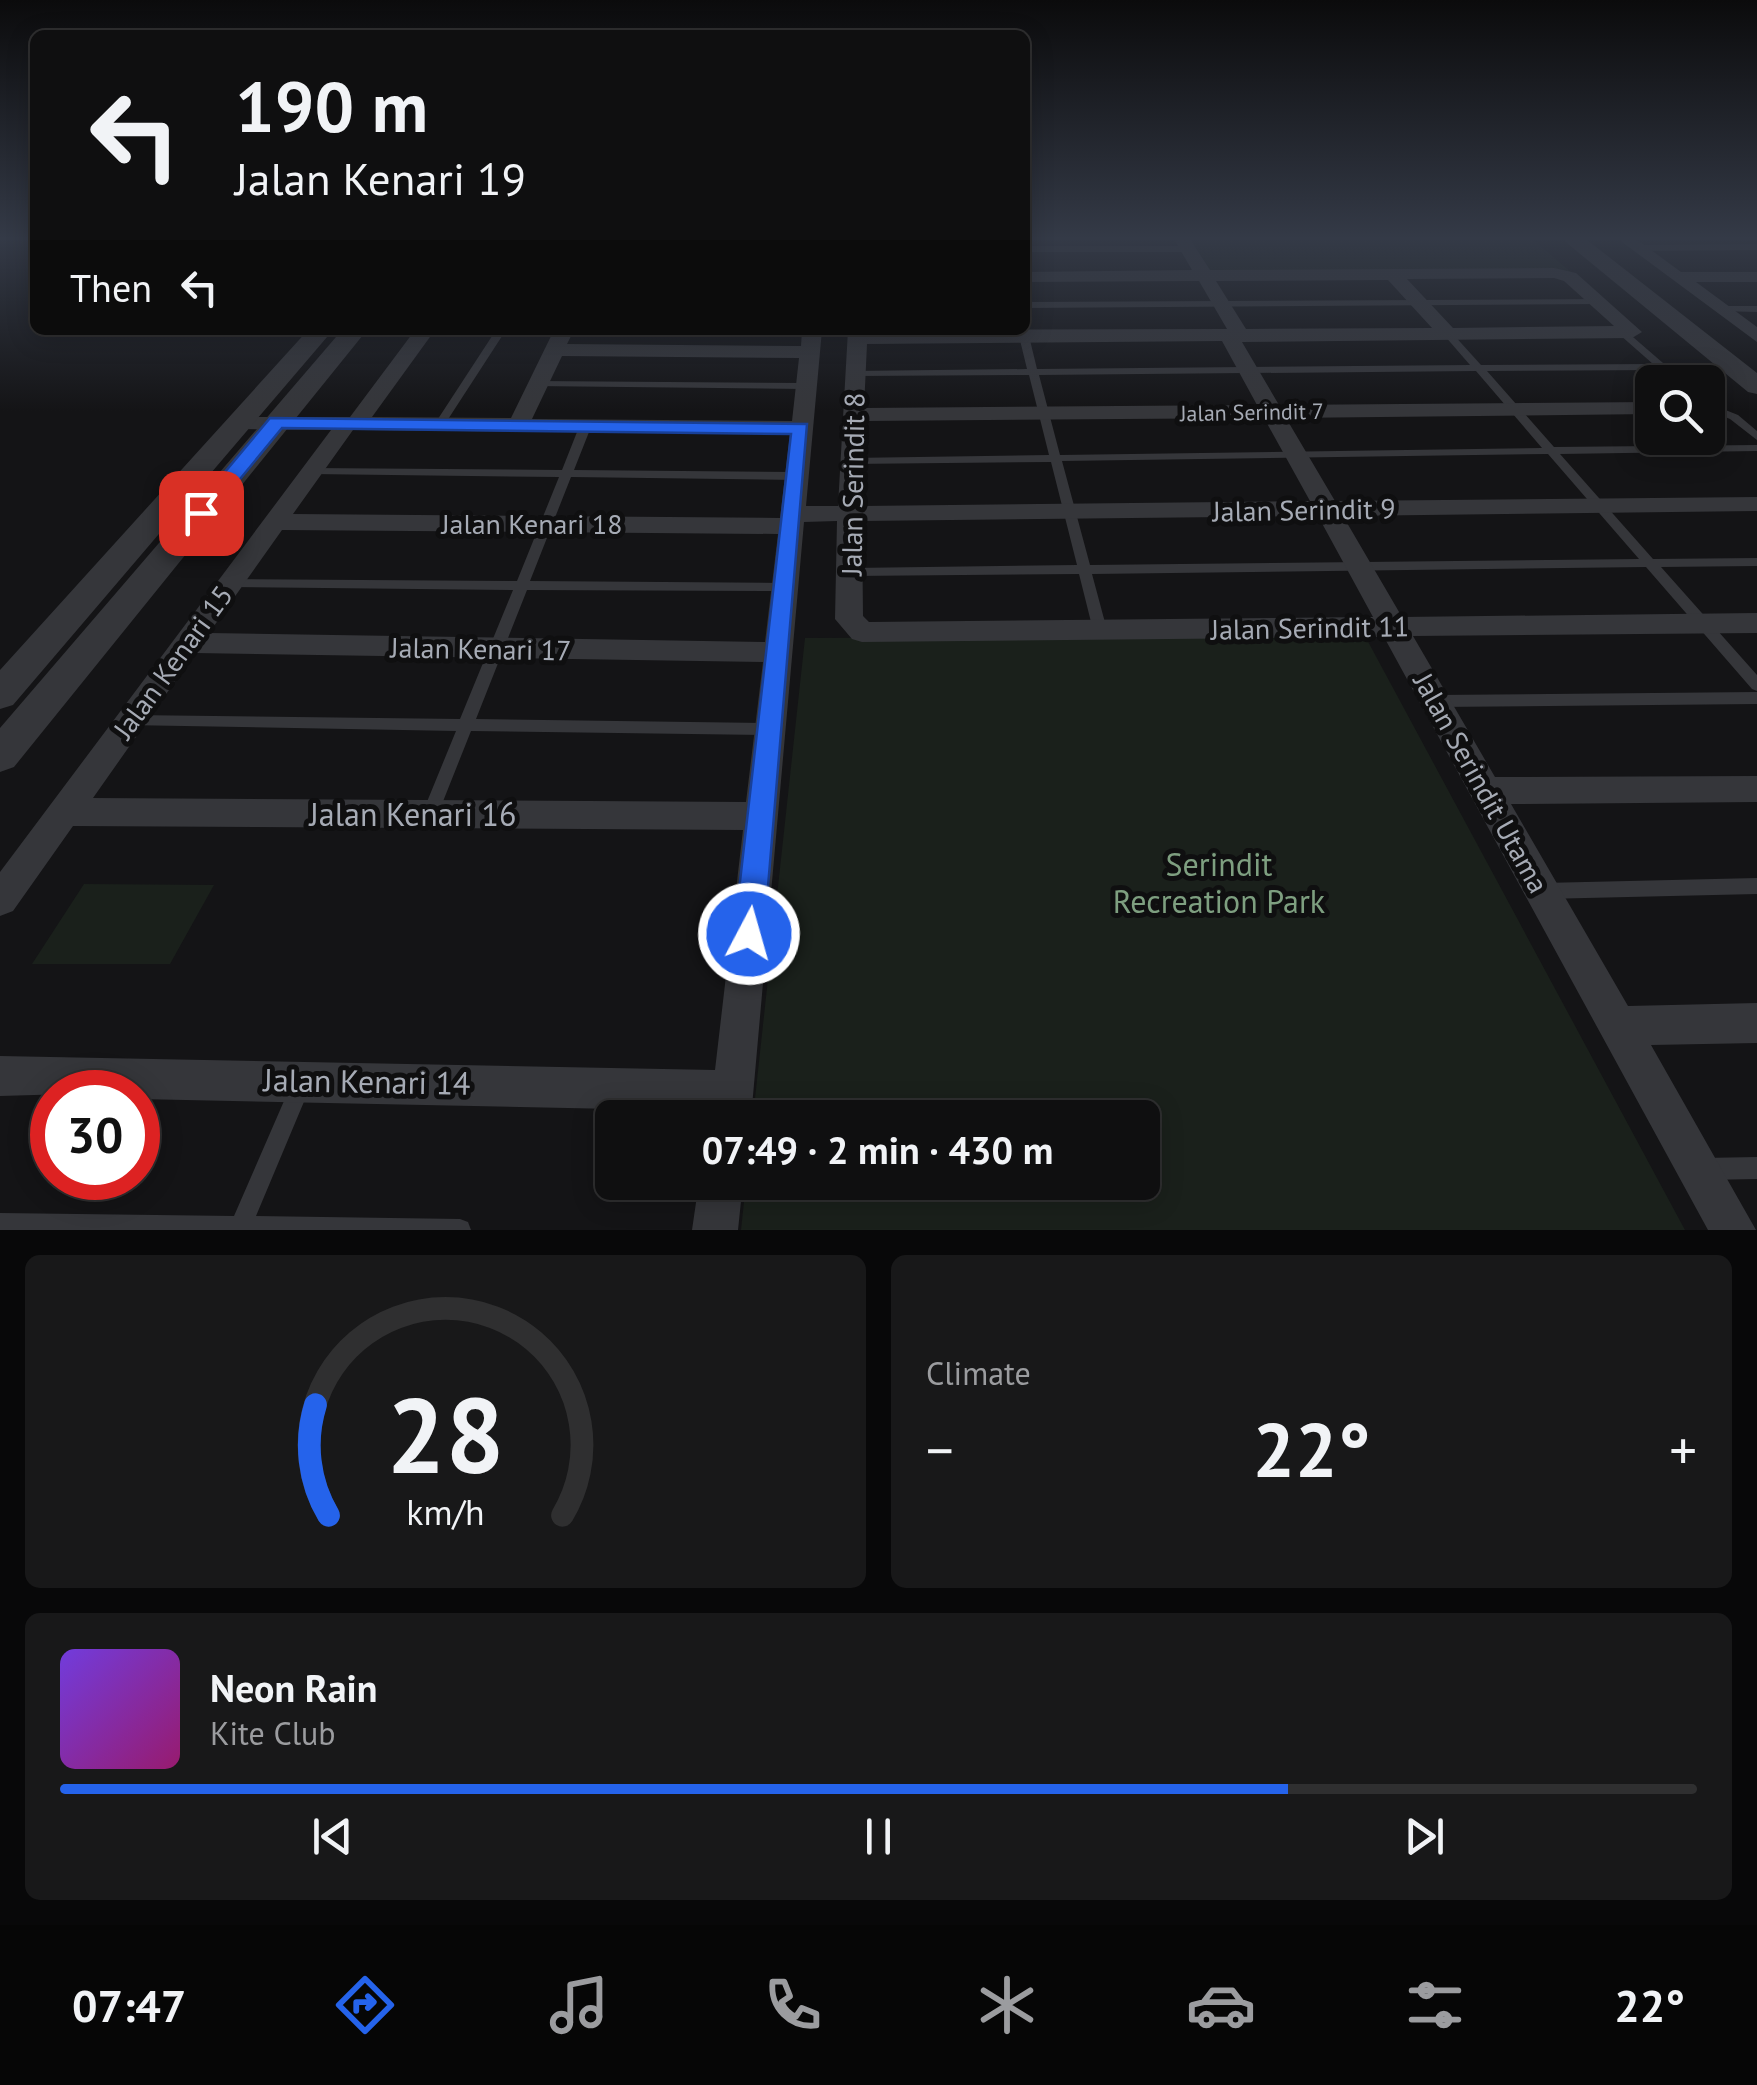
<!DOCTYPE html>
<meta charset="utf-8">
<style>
:root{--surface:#0f0f10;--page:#181819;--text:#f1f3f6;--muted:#9b9c9f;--line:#2f2f30;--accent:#2563eb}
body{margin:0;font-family:"PT Sans",sans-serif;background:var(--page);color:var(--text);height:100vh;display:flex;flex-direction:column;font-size:38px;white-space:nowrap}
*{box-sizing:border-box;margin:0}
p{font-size:32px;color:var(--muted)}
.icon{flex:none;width:55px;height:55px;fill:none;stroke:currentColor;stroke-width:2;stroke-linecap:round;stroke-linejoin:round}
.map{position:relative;height:1230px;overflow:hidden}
.details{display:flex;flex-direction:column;gap:25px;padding:25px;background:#080809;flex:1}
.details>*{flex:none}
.guide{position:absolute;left:30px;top:30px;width:1000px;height:305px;border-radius:15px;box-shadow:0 5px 25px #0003,0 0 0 2px var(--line);background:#0f0f10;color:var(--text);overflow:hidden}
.buttons{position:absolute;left:1635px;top:365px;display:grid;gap:20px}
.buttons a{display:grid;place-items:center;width:90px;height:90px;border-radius:15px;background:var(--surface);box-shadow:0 5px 25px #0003,0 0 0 2px var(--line);font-size:50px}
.speed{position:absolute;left:30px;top:1070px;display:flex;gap:20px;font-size:50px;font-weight:700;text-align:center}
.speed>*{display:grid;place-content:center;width:130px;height:130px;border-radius:50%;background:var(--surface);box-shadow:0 5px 25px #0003,0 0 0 2px var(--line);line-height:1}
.speed .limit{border:15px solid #d22;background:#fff;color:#111}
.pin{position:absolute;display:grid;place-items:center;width:85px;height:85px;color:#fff;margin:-42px;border-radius:20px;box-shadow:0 5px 15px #0006}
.me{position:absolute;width:110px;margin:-55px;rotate:6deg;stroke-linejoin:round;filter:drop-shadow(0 0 8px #0008)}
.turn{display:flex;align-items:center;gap:35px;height:210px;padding:0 40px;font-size:45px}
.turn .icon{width:130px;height:130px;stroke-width:2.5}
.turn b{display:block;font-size:70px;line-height:85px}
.then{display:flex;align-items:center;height:95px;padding:0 40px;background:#0003;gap:20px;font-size:38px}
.big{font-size:75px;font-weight:600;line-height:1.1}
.details .widget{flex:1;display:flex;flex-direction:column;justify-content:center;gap:15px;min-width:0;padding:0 35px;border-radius:15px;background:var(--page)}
.details .dial{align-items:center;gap:0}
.dial svg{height:260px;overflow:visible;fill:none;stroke:var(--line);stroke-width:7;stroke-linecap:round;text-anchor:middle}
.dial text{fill:var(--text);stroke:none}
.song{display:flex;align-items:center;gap:30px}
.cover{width:120px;height:120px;border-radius:15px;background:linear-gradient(135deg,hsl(260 70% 55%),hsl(320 70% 35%))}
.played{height:10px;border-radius:5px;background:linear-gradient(90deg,var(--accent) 75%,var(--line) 75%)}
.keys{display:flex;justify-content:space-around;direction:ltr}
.heat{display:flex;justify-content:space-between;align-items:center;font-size:55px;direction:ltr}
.details .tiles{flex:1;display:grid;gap:25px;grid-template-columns:1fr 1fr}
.widget:last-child{grid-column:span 2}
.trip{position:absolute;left:595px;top:1100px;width:565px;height:100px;border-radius:15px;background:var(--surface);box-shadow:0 5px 25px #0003,0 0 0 2px var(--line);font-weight:600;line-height:100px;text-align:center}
.tabs{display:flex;height:160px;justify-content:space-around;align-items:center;background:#060606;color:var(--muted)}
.tabs .icon{width:70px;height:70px}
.tabs .selected{color:var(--accent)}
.tabs b{font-size:45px;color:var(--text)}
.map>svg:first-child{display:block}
.green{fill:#1a201b}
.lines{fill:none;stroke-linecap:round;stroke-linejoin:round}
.service{fill:#35363a;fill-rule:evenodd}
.minor{fill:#35363a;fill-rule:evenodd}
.tertiary{fill:#35363a;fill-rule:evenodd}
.route{fill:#2563eb;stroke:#184099;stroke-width:2.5}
.labels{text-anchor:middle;stroke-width:10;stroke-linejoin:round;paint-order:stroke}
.far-street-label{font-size:22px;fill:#a6abb5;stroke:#0f0f10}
.street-label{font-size:28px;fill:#a6abb5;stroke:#0f0f10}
.near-street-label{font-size:32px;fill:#a6abb5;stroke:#0f0f10}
.near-park-label{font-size:32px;fill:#7e9f80;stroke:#0f0f10}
</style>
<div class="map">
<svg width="1757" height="1230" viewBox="0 0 1757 1230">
<rect width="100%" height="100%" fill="#141416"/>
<path class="green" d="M1182 239H1532L1572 273 1203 276Z
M1365 636 1685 1230H741L746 1183 1142 1182V1118L753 1117 805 638Z
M84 884 214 885 170 964H32Z"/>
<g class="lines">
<path class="service" d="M1757 244V250L1638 251 1634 248 1638 245Z
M1025 246H1187L1191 249 1187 252H1025Z
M1601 299V303L1598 304 1025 308V302Z
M1722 306H1757V312L1719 311V307Z
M496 330H506L443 427H435L434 425Z
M1620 331H1626L1685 382H1674L1660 370 1487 371 1554 447 1757 445V451L1560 454 1653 559 1757 558V566L1661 567 1757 675V691L1752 689 1646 567 1092 574 1107 630 1100 635 1093 630 1079 574 852 576 845 572 852 568 1077 565 1051 462 850 464 844 461 850 458 1049 455 1029 375 856 376 852 375V371L1027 369 1019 336 1024 333 1029 336 1037 369 1470 365 1444 335 1449 332 1452 333 1481 365 1653 364 1620 335ZM1476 371 1542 448 1060 455 1039 375ZM1548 454 1639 559 1090 565 1062 461Z
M537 381 804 383 809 386 804 389 533 386V382Z
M1708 403 1738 415 1757 431V440L1730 419 1708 410Z
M585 424 591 427 574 470 796 472 802 476 796 480 571 477 530 581 785 583 792 587 785 591 527 590 476 719 770 723 775 725 778 729 775 733 770 735 471 731 438 814 436 819 430 821 424 819 422 814 456 731 126 725 123 721 126 717 131 715 460 719 513 590 229 587 222 583 229 579 517 581 559 477 311 474 305 471 311 468 562 470 579 427Z
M1757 692V704L1436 707 1431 705 1428 701 1431 697 1436 695Z
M1757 878V894L1543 899 1537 897 1534 891 1537 885 1543 883Z
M301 1075 308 1078 311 1085 256 1216 460 1219 468 1222 471 1230H0V1213L234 1216 294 1078Z
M1757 1157V1179L1703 1180 1695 1177 1692 1169 1695 1161 1703 1158Z"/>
<path class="minor" d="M1174 239H1190L1210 270 1554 268 1576 273 1642 332 1632 338 1242 342 1279 405 1652 402V414L1286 418 1335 501 1757 497V511L1343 516 1402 617 1757 613V633L1413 636 1495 777 1757 776V802L1511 804 1628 1006 1757 1003V1043L1651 1045 1756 1230H1708L1384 637 862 642 852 639 835 619 837 521 804 522 751 1118H709L710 1111 138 1099V1092L0 1096V1056L715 1070 743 830 73 826 13 911 0 916V872L331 430 240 429 229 422 232 417H350L415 330H435L372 417 511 418 554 330H574L567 344 801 346 802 330H822L806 506H838L848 330 1227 329 1199 281 1025 282V272L1192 270ZM1554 278 1564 281 1614 326 1453 328 1407 279ZM1388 280 1432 328 1246 329 1216 281ZM1222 341 1257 405 864 408 867 344ZM562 356 799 358 792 421 532 419ZM1264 418 1310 501 862 506 863 421ZM353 430 790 434 780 518 293 514ZM1318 516 1373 617 869 622 863 616 862 521ZM282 530 778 534 765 642 209 633ZM195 653 763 662 746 802 93 798Z
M1618 239H1636L1681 272H1757V282H1696L1757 327V342Z
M699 1182H743L738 1230H692Z"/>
<path class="tertiary" d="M1562 239H1586L1757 373V394L1748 392Z
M308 330H333L13 705 0 709V670Z
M342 330H367L14 767 0 772V728Z"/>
</g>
<linearGradient id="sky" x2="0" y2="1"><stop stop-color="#0b0b0c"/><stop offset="0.58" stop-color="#343a47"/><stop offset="1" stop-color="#343a47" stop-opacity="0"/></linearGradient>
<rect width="1757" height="411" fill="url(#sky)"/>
<path class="route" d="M270 418 807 424 764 934 760 944 749 948 738 944 734 934 791 434 282 428 208 518H194V509Z"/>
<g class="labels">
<g class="far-street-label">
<text transform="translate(1252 412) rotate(-1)" y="8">Jalan Serindit 7</text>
</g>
<g class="street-label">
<text transform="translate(853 484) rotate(-89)" y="10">Jalan Serindit 8</text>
<text transform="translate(1304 510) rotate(-1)" y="10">Jalan Serindit 9</text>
<text x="532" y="534">Jalan Kenari 18</text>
<text transform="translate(1310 628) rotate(-1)" y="10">Jalan Serindit 11</text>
<text transform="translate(481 649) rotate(1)" y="10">Jalan Kenari 17</text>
<text transform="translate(173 662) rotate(-54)" y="10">Jalan Kenari 15</text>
<text transform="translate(1481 783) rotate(61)" y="10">Jalan Serindit Utama</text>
</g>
<g class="near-street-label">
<text x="413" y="826">Jalan Kenari 16</text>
<text transform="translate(367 1082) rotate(1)" y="11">Jalan Kenari 14</text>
</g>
<g class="near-park-label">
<text x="1219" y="876">Serindit<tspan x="1219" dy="37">Recreation Park</tspan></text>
</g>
</g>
</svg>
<div class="buttons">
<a><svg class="icon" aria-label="search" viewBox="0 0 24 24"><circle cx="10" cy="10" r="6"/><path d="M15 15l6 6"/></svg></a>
</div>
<div class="speed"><div class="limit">30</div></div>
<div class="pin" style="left:201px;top:513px;background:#d93025"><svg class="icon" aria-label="arrive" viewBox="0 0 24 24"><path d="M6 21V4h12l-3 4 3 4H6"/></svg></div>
<svg class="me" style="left:749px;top:934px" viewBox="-20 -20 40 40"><circle r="17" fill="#2563eb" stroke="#fff" stroke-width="3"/><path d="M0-11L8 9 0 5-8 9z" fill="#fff"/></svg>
<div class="trip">07:49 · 2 min · 430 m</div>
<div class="guide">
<div class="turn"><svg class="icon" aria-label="left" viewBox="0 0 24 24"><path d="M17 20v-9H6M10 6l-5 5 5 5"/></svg><div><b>190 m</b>Jalan Kenari 19</div></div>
<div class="then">Then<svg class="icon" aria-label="left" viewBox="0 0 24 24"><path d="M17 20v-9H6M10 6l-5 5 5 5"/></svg></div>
</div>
</div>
<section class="details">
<div class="tiles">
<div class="widget dial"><svg viewBox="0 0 100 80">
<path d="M14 69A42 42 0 1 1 86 69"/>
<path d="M14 69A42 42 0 0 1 10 35" stroke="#2563eb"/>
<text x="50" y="56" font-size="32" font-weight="700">28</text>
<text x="50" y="72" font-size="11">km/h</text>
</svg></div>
<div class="widget"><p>Climate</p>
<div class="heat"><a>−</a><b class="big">22°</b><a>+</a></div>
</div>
<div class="widget">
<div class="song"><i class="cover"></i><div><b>Neon Rain</b><p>Kite Club</p></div></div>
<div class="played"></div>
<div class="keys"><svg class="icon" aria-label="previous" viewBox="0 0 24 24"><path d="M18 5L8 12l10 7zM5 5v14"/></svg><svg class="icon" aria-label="pause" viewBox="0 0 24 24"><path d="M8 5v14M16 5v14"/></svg><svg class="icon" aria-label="next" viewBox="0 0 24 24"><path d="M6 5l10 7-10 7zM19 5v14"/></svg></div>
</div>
</div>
</section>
<nav class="tabs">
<b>07:47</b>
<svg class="icon selected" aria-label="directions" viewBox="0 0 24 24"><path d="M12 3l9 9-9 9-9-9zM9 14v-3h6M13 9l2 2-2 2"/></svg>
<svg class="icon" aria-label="music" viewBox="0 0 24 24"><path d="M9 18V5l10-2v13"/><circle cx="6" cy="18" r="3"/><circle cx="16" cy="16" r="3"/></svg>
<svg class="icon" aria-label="phone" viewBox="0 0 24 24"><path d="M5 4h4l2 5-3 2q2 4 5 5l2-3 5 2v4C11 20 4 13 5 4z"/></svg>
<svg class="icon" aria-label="climate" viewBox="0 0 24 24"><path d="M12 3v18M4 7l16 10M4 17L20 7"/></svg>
<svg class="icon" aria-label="car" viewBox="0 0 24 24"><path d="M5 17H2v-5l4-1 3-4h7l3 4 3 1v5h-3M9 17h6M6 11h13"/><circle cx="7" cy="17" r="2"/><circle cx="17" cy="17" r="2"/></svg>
<svg class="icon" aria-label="filters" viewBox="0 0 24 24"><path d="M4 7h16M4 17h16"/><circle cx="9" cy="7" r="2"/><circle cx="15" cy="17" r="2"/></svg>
<b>22°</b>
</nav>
